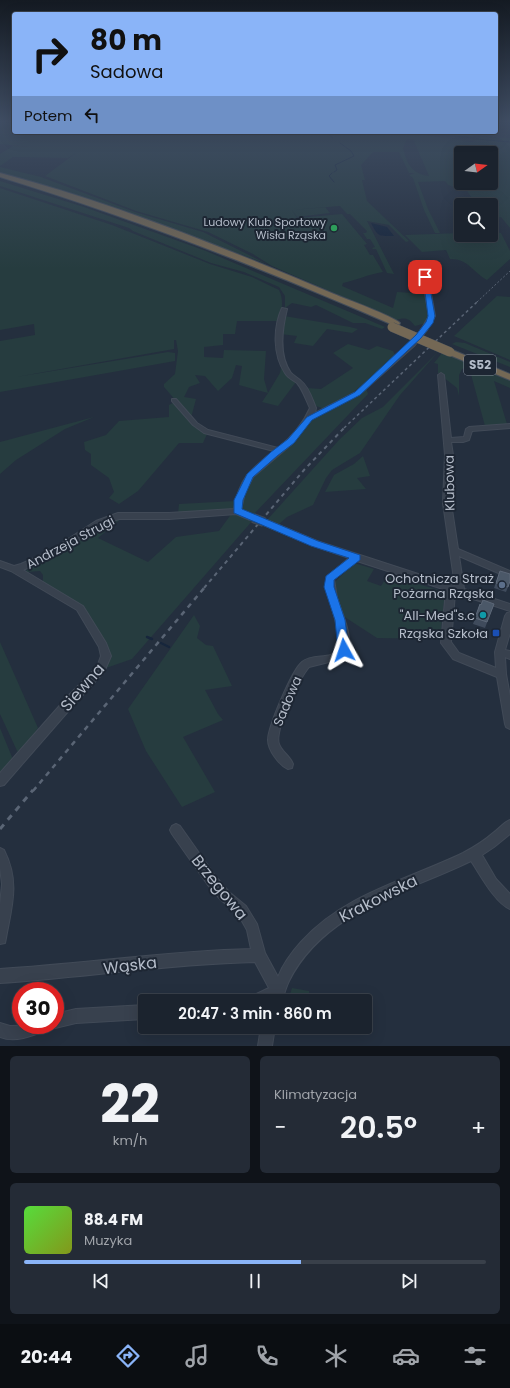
<!DOCTYPE html>
<html lang="pl">
<meta charset="utf-8">
<style>
:root{--surface:#1b232e;--page:#242b36;--text:#f1f3f6;--muted:#a0a4aa;--line:#39404a;--accent:#8ab4f8}
body{margin:0;font-family:Poppins,sans-serif;background:var(--page);color:var(--text);height:100vh;display:flex;flex-direction:column;font-size:15px;white-space:nowrap}
*{box-sizing:border-box;margin:0}
p{font-size:13px;color:var(--muted)}
.icon{flex:none;width:22px;height:22px;fill:none;stroke:currentColor;stroke-width:2;stroke-linecap:round;stroke-linejoin:round}
.map{position:relative;height:1046px;overflow:hidden}
.side{display:flex;flex-direction:column;gap:10px;padding:10px;background:#0f1319;flex:1}
.side>*{flex:none}
.guide{position:absolute;left:12px;top:12px;width:486px;height:122px;border-radius:4px;box-shadow:0 4px 16px #0002,0 0 0 1px var(--line);background:#8ab4f8;color:#111;overflow:hidden}
.needle{width:26px;rotate:76deg}
.buttons{position:absolute;left:454px;top:146px;display:grid;gap:8px}
.buttons a{display:grid;place-items:center;width:44px;height:44px;border-radius:4px;background:var(--surface);box-shadow:0 4px 16px #0002,0 0 0 1px var(--line);font-size:20px}
.speed{position:absolute;left:12px;top:982px;display:flex;gap:8px;font-size:20px;font-weight:700;text-align:center}
.speed>*{display:grid;place-content:center;width:52px;height:52px;border-radius:50%;background:var(--surface);box-shadow:0 4px 16px #0002,0 0 0 1px var(--line);line-height:1}
.speed .limit{border:6px solid #d22;background:#fff;color:#111}
.pin{position:absolute;display:grid;place-items:center;width:34px;height:34px;color:#fff;margin:-17px;border-radius:8px;box-shadow:0 2px 6px #0006}
.me{position:absolute;width:44px;margin:-22px;rotate:355deg;stroke-linejoin:round;filter:drop-shadow(0 0 3px #0008)}
.turn{display:flex;align-items:center;gap:14px;height:84px;padding:0 12px;font-size:18px}
.turn .icon{width:52px;height:52px;stroke-width:2.5}
.turn b{display:block;font-size:28px;line-height:34px}
.then{display:flex;align-items:center;height:38px;padding:0 12px;background:#0003;gap:8px;font-size:15px}
.big{font-size:30px;font-weight:600;line-height:1.1}
.side .card{flex:1;display:flex;flex-direction:column;justify-content:center;gap:6px;min-width:0;padding:0 14px;border-radius:6px;background:var(--page)}
.side .dial{align-items:center;gap:0}
.dial b{font-size:52px;line-height:1}
.song{display:flex;align-items:center;gap:12px}
.cover{width:48px;height:48px;border-radius:6px;background:linear-gradient(135deg,hsl(110 70% 55%),hsl(70 70% 35%))}
.played{height:4px;border-radius:2px;background:linear-gradient(90deg,var(--accent) 60%,var(--line) 60%)}
.keys{display:flex;justify-content:space-around;direction:ltr}
.heat{display:flex;justify-content:space-between;align-items:center;font-size:22px;direction:ltr}
.side .tiles{flex:1;display:grid;gap:10px;grid-template-columns:1fr 1fr}
.card:last-child{grid-column:span 2}
.trip{position:absolute;left:138px;top:994px;width:234px;height:40px;border-radius:4px;background:var(--surface);box-shadow:0 4px 16px #0002,0 0 0 1px var(--line);font-weight:600;line-height:40px;text-align:center}
.tab-bar{display:flex;height:64px;justify-content:space-around;align-items:center;background:#0b0e12;color:var(--muted)}
.tab-bar .icon{width:28px;height:28px}
.tab-bar .active{color:var(--accent)}
.tab-bar b{font-size:18px;color:var(--text)}
.map>svg:first-child{display:block}
.green{fill:#263c3f;fill-rule:evenodd}
.water{fill:#17263c}
.lines{fill:none;stroke-linecap:round;stroke-linejoin:round}
.stream-far1{stroke:#17263c;stroke-width:1}
.stream{stroke:#17263c;stroke-width:2.5}
.minor-casing{stroke:#414a57;stroke-width:2}
.highway-casing{stroke:#434c59;stroke-width:2}
.minor{fill:#38414e;fill-rule:evenodd}
.highway{fill:#746855;fill-rule:evenodd}
.rail-far4{stroke:#5a6575;stroke-width:1;stroke-dasharray:2 2;stroke-linecap:butt}
.rail-far3{stroke:#5a6575;stroke-width:1.5;stroke-dasharray:3 3;stroke-linecap:butt}
.rail-far2{stroke:#5a6575;stroke-width:2;stroke-dasharray:4 4;stroke-linecap:butt}
.rail-far1{stroke:#5a6575;stroke-width:2.5;stroke-dasharray:5 5;stroke-linecap:butt}
.rail{stroke:#5a6575;stroke-width:3;stroke-dasharray:6 6;stroke-linecap:butt}
.minor-bridge-casing{stroke:#414a57;stroke-width:10;stroke-linecap:butt}
.highway-bridge-casing{stroke:#434c59;stroke-width:10;stroke-linecap:butt}
.minor-bridge{stroke:#38414e;stroke-width:8}
.highway-bridge{stroke:#746855;stroke-width:9}
.wall{fill:#3f4b5c}
.building{fill:#4b5868;stroke:#5c6777}
.route{fill:#1a73e8;stroke:#114b97}
.leisure-dot{fill:#2e9e5b;stroke:#1d2633;stroke-width:1.5}
.service-dot{fill:#5c6f8a;stroke:#1d2633;stroke-width:1.5}
.culture-dot{fill:#0f9aa8;stroke:#1d2633;stroke-width:1.5}
.transit-dot{fill:#1a4fb4;stroke:#1d2633;stroke-width:1.5}
.labels{text-anchor:middle;stroke-width:4;stroke-linejoin:round;paint-order:stroke}
.far-poi-label{font-size:11px;fill:#b4bcc9;stroke:#1d2633;text-anchor:end}
.shield{fill:#1d2633;stroke:#878f9c;stroke-width:1}
.shield-label{font-size:12px;font-weight:bold;fill:#b4bcc9}
.street-label{font-size:13px;fill:#b4bcc9;stroke:#1d2633}
.poi-label{font-size:13px;fill:#b4bcc9;stroke:#1d2633;text-anchor:end}
.near-street-label{font-size:16px;fill:#b4bcc9;stroke:#1d2633}
</style>
<div class="map">
<svg width="510" height="1046" viewBox="0 0 510 1046">
<rect width="100%" height="100%" fill="#242f3e"/>
<path class="green" d="M0 122H14V132H53L51 133 322 132 417 134 472 142 481 137 510 138V228L501 217 491 219V205H477L467 191 448 185 445 181 418 182 428 209 440 233H435L424 210 413 178 409 175 415 173H409L399 152H373L361 165 365 180H362L367 201 409 241 406 242 389 225 367 221 394 274 387 273 376 249H373L372 248 375 247 370 239H367L363 233H366L367 231 350 214H347L340 206 292 210 297 218 342 214 367 244 364 245 370 255H373L383 272C369 274 357 280 343 283L342 286 393 308 397 292 427 294 429 316 426 323 415 326C409 318 405 317 396 320L272 266 253 254 208 232 136 211 45 176 76 153 68 158 13 157 0 166V154L13 146 29 147 0 144ZM407 139H413L429 176C412 174 407 164 403 148ZM461 153H491V183H461Z
M359 132H472L473 137 415 132Z
M0 167 41 177 135 212 203 232 267 264 108 206 0 173Z
M0 181 84 207 206 251 385 327 382 329 365 323H353L316 305 311 307 292 303 285 308V296L279 287 244 272 211 263 133 231 129 228 0 186Z
M0 188 112 225 210 264 252 277 279 290C284 300 282 311 279 321H237L235 334H223V345L204 347V357L223 358 224 350 266 351 264 379 268 393 280 373 282 364 296 382 278 406 262 402 268 393 239 385 242 366 236 365 232 378 218 391 205 376 195 375 200 383 189 387 184 397 196 399 191 418 164 387V384L175 374 178 351 176 340H174V349L16 377 168 352 175 353V361L0 392V341L35 335 34 324 0 330Z
M325 207 330 213 297 217 292 210Z
M491 232 501 233 510 251V259L487 280C473 272 467 258 450 259L446 250 422 252 405 235 461 233V235H491Z
M497 296 510 297V360L454 336Z
M284 316 350 327 358 329 352 333 327 329 313 346 294 343 297 336 280 334Z
M456 342 465 343 510 362V367L452 344Z
M348 344 369 350 377 346 393 351 396 357 344 400 324 409 314 405 306 388 321 389 353 368 333 353Z
M439 351 400 395 360 453 332 470 326 478 313 505 287 517 278 525 267 520 339 440 362 418 383 407Z
M443 352 510 381V388L494 381 507 424 485 426 469 367 462 369 459 375V396L457 388 438 373V364L434 363Z
M366 388 368 394 254 514 246 513 241 509C238 477 272 461 292 444 300 438 303 426 311 420 327 407 349 403 366 388Z
M173 403 200 430 207 434 203 443H179L138 491 119 504 109 498 114 492 109 478 91 465V454L85 450 84 442 106 435 119 421 169 417V405Z
M94 417 65 429 16 460 0 474V442Z
M363 456 370 476 357 478 366 489 325 492 334 475 354 464Z
M236 501 235 508 232 509 178 514 179 504Z
M232 513 253 520 132 659 106 668 109 661V652L80 605 43 583V575L40 571 26 572 28 567C60 553 88 529 122 518L98 538 148 562 176 537 219 531Z
M354 563 374 569 367 581 381 586 388 575 445 592 440 639 377 638 340 614 334 583Z
M194 615 200 626 197 638 206 645 213 646 232 686 205 690 218 714 223 720 183 737 215 792 182 807 146 751 128 709Z
M0 642 38 728 19 755 0 714Z
M0 728 12 757V764L0 776Z
M292 988 309 991V1001H288Z"/>
<path class="water" d="M371 223 387 227 394 236C379 236 378 237 371 223Z"/>
<g class="lines">
<path class="stream-far1" d="M347 132 389 133
M393 133H419L474 138
M328 134 333 138
M476 139 510 142
M334 172 337 170 335 165 354 156 351 151 340 143
M332 173 329 176 334 182"/>
<path class="stream" d="M147 637 152 639
M161 643 169 647"/>
<defs>
<path id="minor" d="M425 275 428 277 435 316 427 330 414 346 360 394 311 419 293 443 253 477 245 492 241 510 256 516 257 518 256 520H250L236 514 169 519H119L102 525 54 556 23 570 83 606 106 643 111 656 104 672 78 700 4 785 0 786V773L70 694 97 667 101 656 99 647 77 610 11 571 0 567V561L14 566 21 564 48 552 96 521 118 513H169L234 509C240 477 250 470 274 451L204 433 193 425 172 401V399H176L197 423 208 430 278 448C292 437 303 424 310 408 306 400 303 390 297 383 293 380 288 378 285 373 273 355 273 328 282 308L287 309C282 329 278 355 291 373 294 376 298 378 301 381 309 387 312 399 316 408L315 413 356 392 410 344 422 328 429 316 422 277Z
M441 373 444 375 451 438 464 437 466 429 469 427 510 424V428L472 431 469 440 463 442H451L453 455 451 503 458 549 510 571V578L459 556 464 589 510 604V611L455 593 451 642 459 653 496 668 495 652 505 616 507 613 510 612V633L505 650 510 651V659L505 657 506 674 510 696V729L506 727 505 724 497 677 453 659 441 643 446 590 357 561 334 579C335 586 336 592 337 598 342 614 359 647 341 659L309 667C300 677 274 731 279 744 282 752 290 756 293 764L292 768 288 769C279 765 268 750 268 740 268 727 292 670 302 662 313 653 330 660 339 650 341 625 327 603 326 578L349 558 311 545 261 524 260 522 264 519 267 520 317 541 455 586 443 503 445 455 438 375Z
M510 820V834L494 847 482 855 496 879 510 894V909C495 903 480 874 471 861 407 892 324 911 289 981 286 987 284 994 282 1001H250L252 996 269 988 255 962C170 964 85 977 0 983V969C84 964 167 951 251 949L247 930 238 914 221 900 208 885 172 834 170 830 172 826 176 824 180 826 216 877 229 892 246 906 257 924 265 953 278 977C283 964 292 952 301 942 344 894 407 880 463 853 474 847 484 841 493 833 499 829 503 823 510 820Z
M0 848 4 850C20 882 12 905 6 938L5 943 0 944V905L2 884 0 868Z
M145 1005V1019L76 1023 55 1028 50 1025H55V1014L76 1009Z
M0 1023 10 1026 48 1025 46 1030C32 1036 15 1043 0 1037Z
M261 1027H275L272 1046H258Z"/>
<path id="highway" d="M0 173C114 203 225 248 334 294 346 299 393 316 400 323L399 325H393C264 269 134 218 0 177Z
M450 349 510 374V380L447 354V350Z"/>
</defs>
<use href="#minor" class="minor-casing"/>
<use href="#highway" class="highway-casing"/>
<use href="#minor" class="minor"/>
<use href="#highway" class="highway"/>
<path class="rail-far4" d="M477 302 510 271"/>
<path class="rail-far3" d="M344 428 478 301"/>
<path class="rail-far2" d="M204 588 304 470 345 427"/>
<path class="rail-far1" d="M33 791 205 587"/>
<path class="rail" d="M0 829 33 790"/>
<defs>
<path id="minor-bridge" d="M253 518 264 522"/>
<path id="highway-bridge" d="M392 327 450 352"/>
</defs>
<use href="#minor-bridge" class="minor-bridge-casing"/>
<use href="#highway-bridge" class="highway-bridge-casing"/>
<use href="#minor-bridge" class="minor-bridge"/>
<use href="#highway-bridge" class="highway-bridge"/>
</g>
<path class="wall" d="M500 571 510 582 506 592 494 588Z
M480 604 481 605 494 604 485 628 473 624Z"/>
<path class="building" d="M500 571 510 574V581L508 587 496 583Z
M483 600 494 604 487 622 475 618 480 604 481 605Z"/>
<linearGradient id="sky" x2="0" y2="1"><stop stop-color="#141a22"/><stop offset="0.45" stop-color="#3f4d63"/><stop offset="1" stop-color="#3f4d63" stop-opacity="0"/></linearGradient>
<rect width="510" height="269" fill="url(#sky)"/>
<path class="route" d="M423 276 428 277 435 316 433 323 421 338 360 395 312 420 294 443 277 456 253 477 243 500 242 509 318 541 360 555V560L334 580V587L345 620 349 650 347 653H340L338 650 335 620 324 587 326 576 349 558 311 546 234 513V500L247 474 271 452 288 439 307 417 355 392 416 335 426 322 428 316Z"/>
<circle class="leisure-dot" cx="334" cy="228" r="4"/>
<circle class="service-dot" cx="502" cy="585" r="4"/>
<circle class="culture-dot" cx="483" cy="615" r="4"/>
<rect class="transit-dot" x="492" y="629" width="8" height="8" rx="2"/>
<g class="labels">
<g class="far-poi-label">
<text x="326" y="226">Ludowy Klub Sportowy<tspan x="326" dy="13">Wisła Rząska</tspan></text>
</g>
<rect class="shield" x="464" y="355" width="32" height="20" rx="3"/>
<g class="shield-label">
<text x="480" y="369">S52</text>
</g>
<g class="street-label">
<text transform="translate(449 483) rotate(-91)" y="5">Klubowa</text>
<text transform="translate(70 542) rotate(-28)" y="5">Andrzeja Strugi</text>
<text transform="translate(287 701) rotate(-67)" y="5">Sadowa</text>
</g>
<g class="poi-label">
<text x="494" y="583">Ochotnicza Straż<tspan x="494" dy="15">Pożarna Rząska</tspan></text>
<text x="475" y="620">"All-Med"s.c</text>
<text x="488" y="638">Rząska Szkoła</text>
</g>
<g class="near-street-label">
<text transform="translate(82 687) rotate(-49)" y="6">Siewna</text>
<text transform="translate(220 887) rotate(51)" y="6">Brzegowa</text>
<text transform="translate(378 898) rotate(-27)" y="6">Krakowska</text>
<text transform="translate(130 965) rotate(-7)" y="6">Wąska</text>
</g>
</g>
</svg>
<div class="buttons">
<a><svg class="needle" viewBox="-14 -14 28 28"><path d="M0-13l5 13h-10z" fill="#e53935"/><path d="M0 13l5-13h-10z" fill="#a0a4aa"/></svg></a>
<a><svg class="icon" aria-label="search" viewBox="0 0 24 24"><circle cx="10" cy="10" r="6"/><path d="M15 15l6 6"/></svg></a>
</div>
<div class="speed"><div class="limit">30</div></div>
<div class="pin" style="left:425px;top:277px;background:#d93025"><svg class="icon" aria-label="arrive" viewBox="0 0 24 24"><path d="M6 21V4h12l-3 4 3 4H6"/></svg></div>
<svg class="me" style="left:344px;top:650px" viewBox="-20 -20 40 40"><path d="M0-17L14 15 0 8-14 15z" fill="#1a73e8" stroke="#fff" stroke-width="4"/></svg>
<div class="trip">20:47 · 3 min · 860 m</div>
<div class="guide">
<div class="turn"><svg class="icon" aria-label="right" viewBox="0 0 24 24"><path d="M7 20v-9h11M14 6l5 5-5 5"/></svg><div><b>80 m</b>Sadowa</div></div>
<div class="then">Potem<svg class="icon" aria-label="left" viewBox="0 0 24 24"><path d="M17 20v-9H6M10 6l-5 5 5 5"/></svg></div>
</div>
</div>
<section class="side">
<div class="tiles">
<div class="card dial"><b>22</b><p>km/h</p></div>
<div class="card"><p>Klimatyzacja</p>
<div class="heat"><a>−</a><b class="big">20.5°</b><a>+</a></div>
</div>
<div class="card">
<div class="song"><i class="cover"></i><div><b>88.4 FM</b><p>Muzyka</p></div></div>
<div class="played"></div>
<div class="keys"><svg class="icon" aria-label="previous" viewBox="0 0 24 24"><path d="M18 5L8 12l10 7zM5 5v14"/></svg><svg class="icon" aria-label="pause" viewBox="0 0 24 24"><path d="M8 5v14M16 5v14"/></svg><svg class="icon" aria-label="next" viewBox="0 0 24 24"><path d="M6 5l10 7-10 7zM19 5v14"/></svg></div>
</div>
</div>
</section>
<nav class="tab-bar">
<b>20:44</b>
<svg class="icon active" aria-label="directions" viewBox="0 0 24 24"><path d="M12 3l9 9-9 9-9-9zM9 14v-3h6M13 9l2 2-2 2"/></svg>
<svg class="icon" aria-label="music" viewBox="0 0 24 24"><path d="M9 18V5l10-2v13"/><circle cx="6" cy="18" r="3"/><circle cx="16" cy="16" r="3"/></svg>
<svg class="icon" aria-label="phone" viewBox="0 0 24 24"><path d="M5 4h4l2 5-3 2q2 4 5 5l2-3 5 2v4C11 20 4 13 5 4z"/></svg>
<svg class="icon" aria-label="climate" viewBox="0 0 24 24"><path d="M12 3v18M4 7l16 10M4 17L20 7"/></svg>
<svg class="icon" aria-label="car" viewBox="0 0 24 24"><path d="M5 17H2v-5l4-1 3-4h7l3 4 3 1v5h-3M9 17h6M6 11h13"/><circle cx="7" cy="17" r="2"/><circle cx="17" cy="17" r="2"/></svg>
<svg class="icon" aria-label="filters" viewBox="0 0 24 24"><path d="M4 7h16M4 17h16"/><circle cx="9" cy="7" r="2"/><circle cx="15" cy="17" r="2"/></svg>
</nav>
